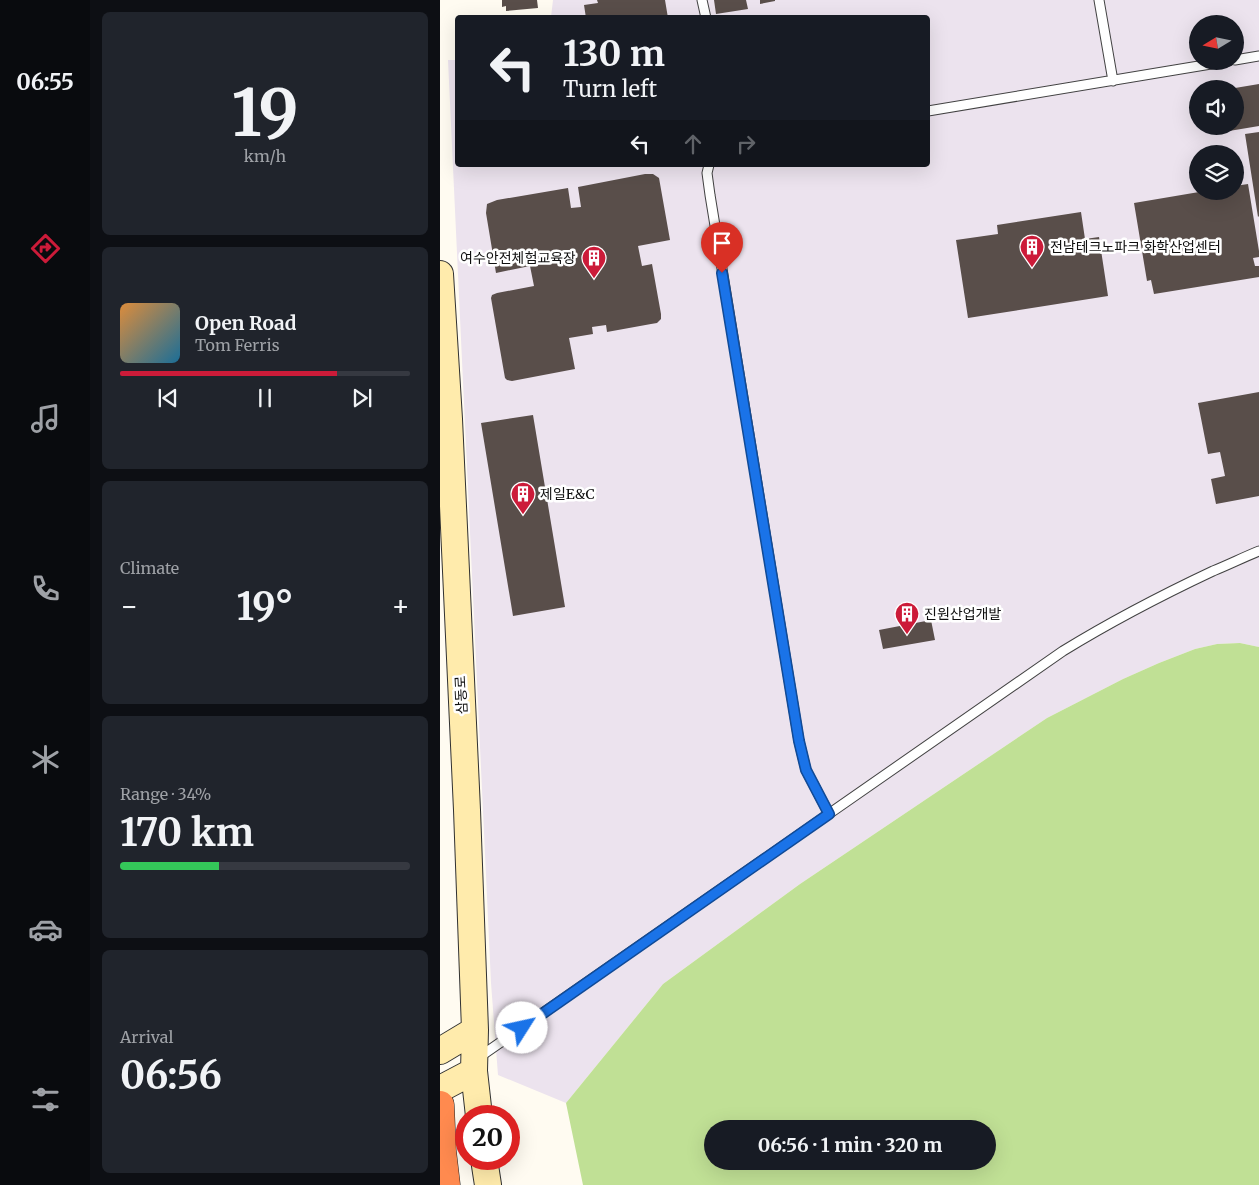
<!DOCTYPE html>
<meta charset="utf-8">
<style>
:root{--surface:#171b24;--page:#20242c;--text:#f1f3f6;--muted:#9ea1a6;--line:#363941;--accent:#cc1b39}
body{margin:0;font-family:Merriweather,"Noto Sans KR",serif;background:var(--page);color:var(--text);height:100vh;display:flex;flex-direction:column;font-size:19px;white-space:nowrap}
*{box-sizing:border-box;margin:0}
p{font-size:16px;color:var(--muted)}
.icon{flex:none;width:28px;height:28px;fill:none;stroke:currentColor;stroke-width:2;stroke-linecap:round;stroke-linejoin:round}
.map{position:relative;flex:1;overflow:hidden}
.sheet{display:flex;flex-direction:column;gap:12px;padding:12px;background:#0d0f14;width:350px}
.sheet>*{flex:none}
.hud{position:absolute;left:15px;top:15px;width:475px;height:152px;border-radius:5px;box-shadow:0 5px 20px #0002;background:#171b24;color:var(--text);overflow:hidden}
.needle{width:32px;rotate:260deg}
.buttons{position:absolute;left:749px;top:15px;display:grid;gap:10px}
.buttons a{display:grid;place-items:center;width:55px;height:55px;border-radius:50%;background:var(--surface);box-shadow:0 5px 20px #0002;font-size:25px}
.speed{position:absolute;left:15px;top:1105px;display:flex;gap:10px;font-size:25px;font-weight:700;text-align:center}
.speed>*{display:grid;place-content:center;width:65px;height:65px;border-radius:50%;background:var(--surface);box-shadow:0 5px 20px #0002;line-height:1}
.speed .limit{border:8px solid #d22;background:#fff;color:#111}
.pin{position:absolute;display:grid;place-items:center;width:42px;height:42px;color:#fff;margin:-51px -21px;border-radius:50% 50% 50% 0;rotate:-45deg;box-shadow:0 0 5px #0007}
.pin .icon{rotate:45deg}
.me{position:absolute;width:55px;margin:-28px;rotate:55deg;stroke-linejoin:round;filter:drop-shadow(0 0 4px #0008)}
.turn{display:flex;align-items:center;gap:18px;height:105px;padding:0 25px;font-size:22px}
.turn .icon{width:65px;height:65px;stroke-width:2.5}
.turn b{display:block;font-size:35px;line-height:42px}
.lanes{display:flex;align-items:center;height:48px;padding:0 25px;background:#0003;justify-content:center;gap:25px;direction:ltr}
.lanes .off{opacity:.35}
.big{font-size:38px;font-weight:700;line-height:1.1}
.sheet .tile{flex:1;display:flex;flex-direction:column;justify-content:center;gap:8px;min-width:0;padding:0 18px;border-radius:8px;background:var(--page)}
.sheet .dial{align-items:center;gap:0}
.dial b{font-size:65px;line-height:1}
.song{display:flex;align-items:center;gap:15px}
.cover{width:60px;height:60px;border-radius:8px;background:linear-gradient(135deg,hsl(30 70% 55%),hsl(200 70% 35%))}
.played{height:5px;border-radius:2px;background:linear-gradient(90deg,var(--accent) 75%,var(--line) 75%)}
.keys{display:flex;justify-content:space-around;direction:ltr}
.heat{display:flex;justify-content:space-between;align-items:center;font-size:28px;direction:ltr}
.charge{height:8px;border-radius:4px;background:linear-gradient(90deg,#34c759 34%,var(--line) 0)}
.trip{position:absolute;left:264px;top:1120px;width:292px;height:50px;border-radius:25px;background:var(--surface);box-shadow:0 5px 20px #0002;font-weight:700;line-height:50px;text-align:center}
main{display:flex;flex:1;min-height:0}
.menu{display:flex;flex-direction:column;width:90px;justify-content:space-around;align-items:center;background:#090b0e;color:var(--muted)}
.menu .icon{width:35px;height:35px}
.menu .active{color:var(--accent)}
.menu b{font-size:22px;color:var(--text)}
.map>svg:first-child{display:block}
.industrial{fill:#ece3ee;fill-rule:evenodd}
.forest{fill:#c0e095;fill-rule:evenodd}
.building{fill:#594e4a}
.lines{fill:none;stroke-linecap:round;stroke-linejoin:round}
.lane-casing{stroke:#424242;stroke-width:11}
.secondary-casing{stroke:#313131;stroke-width:28}
.highway-casing{stroke:#202020;stroke-width:29}
.lane{stroke:#fff;stroke-width:9}
.secondary{stroke:#ffebac;stroke-width:26}
.highway{stroke:#ff8a4f;stroke-width:28}
.route-casing{stroke:#114b97;stroke-width:12}
.route{stroke:#1a73e8;stroke-width:9}
.labels{text-anchor:middle;stroke-width:5;stroke-linejoin:round;paint-order:stroke}
.poi-label{font-size:14px;fill:#0f0f0f;stroke:#fff;text-anchor:start}
.street-label{font-size:14px;fill:#0f0f0f;stroke:#fff}
</style>
<main>
<nav class="menu">
<b>06:55</b>
<svg class="icon active" aria-label="directions" viewBox="0 0 24 24"><path d="M12 3l9 9-9 9-9-9zM9 14v-3h6M13 9l2 2-2 2"/></svg>
<svg class="icon" aria-label="music" viewBox="0 0 24 24"><path d="M9 18V5l10-2v13"/><circle cx="6" cy="18" r="3"/><circle cx="16" cy="16" r="3"/></svg>
<svg class="icon" aria-label="phone" viewBox="0 0 24 24"><path d="M5 4h4l2 5-3 2q2 4 5 5l2-3 5 2v4C11 20 4 13 5 4z"/></svg>
<svg class="icon" aria-label="climate" viewBox="0 0 24 24"><path d="M12 3v18M4 7l16 10M4 17L20 7"/></svg>
<svg class="icon" aria-label="car" viewBox="0 0 24 24"><path d="M5 17H2v-5l4-1 3-4h7l3 4 3 1v5h-3M9 17h6M6 11h13"/><circle cx="7" cy="17" r="2"/><circle cx="17" cy="17" r="2"/></svg>
<svg class="icon" aria-label="filters" viewBox="0 0 24 24"><path d="M4 7h16M4 17h16"/><circle cx="9" cy="7" r="2"/><circle cx="15" cy="17" r="2"/></svg>
</nav>
<section class="sheet">
<div class="tile dial"><b>19</b><p>km/h</p></div>
<div class="tile">
<div class="song"><i class="cover"></i><div><b>Open Road</b><p>Tom Ferris</p></div></div>
<div class="played"></div>
<div class="keys"><svg class="icon" aria-label="previous" viewBox="0 0 24 24"><path d="M18 5L8 12l10 7zM5 5v14"/></svg><svg class="icon" aria-label="pause" viewBox="0 0 24 24"><path d="M8 5v14M16 5v14"/></svg><svg class="icon" aria-label="next" viewBox="0 0 24 24"><path d="M6 5l10 7-10 7zM19 5v14"/></svg></div>
</div>
<div class="tile"><p>Climate</p>
<div class="heat"><a>−</a><b class="big">19°</b><a>+</a></div>
</div>
<div class="tile"><p>Range · 34%</p><b class="big">170 km</b><div class="charge"></div></div>
<div class="tile"><p>Arrival</p><b class="big">06:56</b></div>
</section>
<div class="map">
<svg width="819" height="1185" viewBox="0 0 819 1185">
<rect width="100%" height="100%" fill="#fffbf1"/>
<path class="industrial" d="M113 0H819V647L800 643 777 644 755 649 719 663 683 679 607 718 360 884 223 984 126 1103 58 1075 51 983 8 60H17L18 165H488V18L111 17ZM758 24H795V61H758ZM758 89H795V126H758ZM758 154H795V191H758Z"/>
<path class="forest" d="M800 643 819 647V1185H143L126 1103 223 984 360 884 607 718 683 679 719 663 755 649 777 644ZM272 1129H548V1161H272Z"/>
<path class="building" d="M62 0H97L98 8 66 11V6L62 7Z
M157 0H225L228 18H146L144 5 158 3Z
M274 0H306L308 9 276 14Z
M320 0H335V1L320 4Z
M819 84V126L777 133 776 126H795V88Z
M819 132V216L818 217 805 134Z
M205 174H213L219 178 230 240 198 246 202 266 212 264 221 314V319L217 323 211 324 167 332 166 325 152 327 153 334 129 338 135 369 72 381 67 380 65 378 51 298 52 295 57 293 94 286 90 266 56 273 46 213 47 204 57 200 128 188 131 208 141 207 138 187Z
M808 184 819 251V257L813 258 815 266H819V277L714 294 711 280 707 281 694 203 765 191H795V186Z
M641 212 645 239 659 237 668 296 528 318 516 240 558 234 557 225Z
M819 392V496L776 504 771 479 785 476 780 452 768 454 758 403Z
M93 415 125 607 73 616 41 423Z
M491 620 495 640 443 649 439 630Z"/>
<g class="lines">
<defs>
<path id="lane" d="M262 0 266 18
M659 0 673 81
M795 60 819 56
M488 111 789 61
M269 165 267 173 270 195 359 741 366 770 389 814
M38 1058 623 651C672 621 722 595 773 571 788 565 804 557 819 551"/>
<path id="secondary" d="M0 274 9 419 27 810 35 1030 34 1071 39 1116
M0 1051 35 1030
M0 1089 34 1071
M44 1159 48 1185"/>
<path id="highway" d="M0 1105 2 1151 6 1185"/>
</defs>
<use href="#lane" class="lane-casing"/>
<use href="#secondary" class="secondary-casing"/>
<use href="#highway" class="highway-casing"/>
<use href="#lane" class="lane"/>
<use href="#secondary" class="secondary"/>
<use href="#highway" class="highway"/>
</g>
<g class="lines">
<defs>
<path id="route" d="M82 1028 389 814 366 770 359 741 282 273"/>
</defs>
<use href="#route" class="route-casing"/>
<use href="#route" class="route"/>
</g>
<defs>
<symbol id="building-pin" viewBox="-11 -11 22 30"><path d="M0 17L-7.5 6A9.5 9.5 0 1 1 7.5 6Z" fill="#cc1b39" stroke="#fff"/><path d="M-4-6H4V6H1V3H-1V6H-4ZM-2.5-4.3h1.7v1.8h-1.7ZM.8-4.3h1.7v1.8H.8ZM-2.5-1h1.7V.8h-1.7ZM.8-1h1.7V.8H.8Z" fill="#fff"/></symbol>
</defs>
<g fill-rule="evenodd">
<use href="#building-pin" x="578" y="233" width="28" height="38"/>
<use href="#building-pin" x="140" y="244" width="28" height="38"/>
<use href="#building-pin" x="69" y="480" width="28" height="38"/>
<use href="#building-pin" x="453" y="600" width="28" height="38"/>
</g>
<g class="labels">
<g class="poi-label">
<text x="610" y="252">전남테크노파크 화학산업센터</text>
<text x="136" y="263" text-anchor="end">여수안전체험교육장</text>
<text x="100" y="499">제일E&amp;C</text>
<text x="484" y="619">진원산업개발</text>
</g>
<g class="street-label">
<text transform="translate(21 695) rotate(-93)" y="5">삼동로</text>
</g>
</g>
</svg>
<div class="buttons">
<a><svg class="needle" viewBox="-14 -14 28 28"><path d="M0-13l5 13h-10z" fill="#e53935"/><path d="M0 13l5-13h-10z" fill="#9ea1a6"/></svg></a>
<a><svg class="icon" aria-label="sound" viewBox="0 0 24 24"><path d="M4 9h4l5-4v14l-5-4H4zM17 9q2 3 0 6"/></svg></a>
<a><svg class="icon" aria-label="layers" viewBox="0 0 24 24"><path d="M12 4l9 5-9 5-9-5zM3 14l9 5 9-5"/></svg></a>
</div>
<div class="speed"><div class="limit">20</div></div>
<div class="pin" style="left:282px;top:273px;background:#d93025"><svg class="icon" aria-label="arrive" viewBox="0 0 24 24"><path d="M6 21V4h12l-3 4 3 4H6"/></svg></div>
<svg class="me" style="left:82px;top:1028px" viewBox="-20 -20 40 40"><circle r="19" fill="#fff"/><path d="M0-13L10 11 0 6-10 11z" fill="#1a73e8"/></svg>
<div class="trip">06:56 · 1 min · 320 m</div>
<div class="hud">
<div class="turn"><svg class="icon" aria-label="left" viewBox="0 0 24 24"><path d="M17 20v-9H6M10 6l-5 5 5 5"/></svg><div><b>130 m</b>Turn left</div></div>
<div class="lanes"><svg class="icon" aria-label="left" viewBox="0 0 24 24"><path d="M17 20v-9H6M10 6l-5 5 5 5"/></svg><svg class="icon off" aria-label="ahead" viewBox="0 0 24 24"><path d="M12 20V5M6 11l6-6 6 6"/></svg><svg class="icon off" aria-label="right" viewBox="0 0 24 24"><path d="M7 20v-9h11M14 6l5 5-5 5"/></svg></div>
</div>
</div>
</main>
